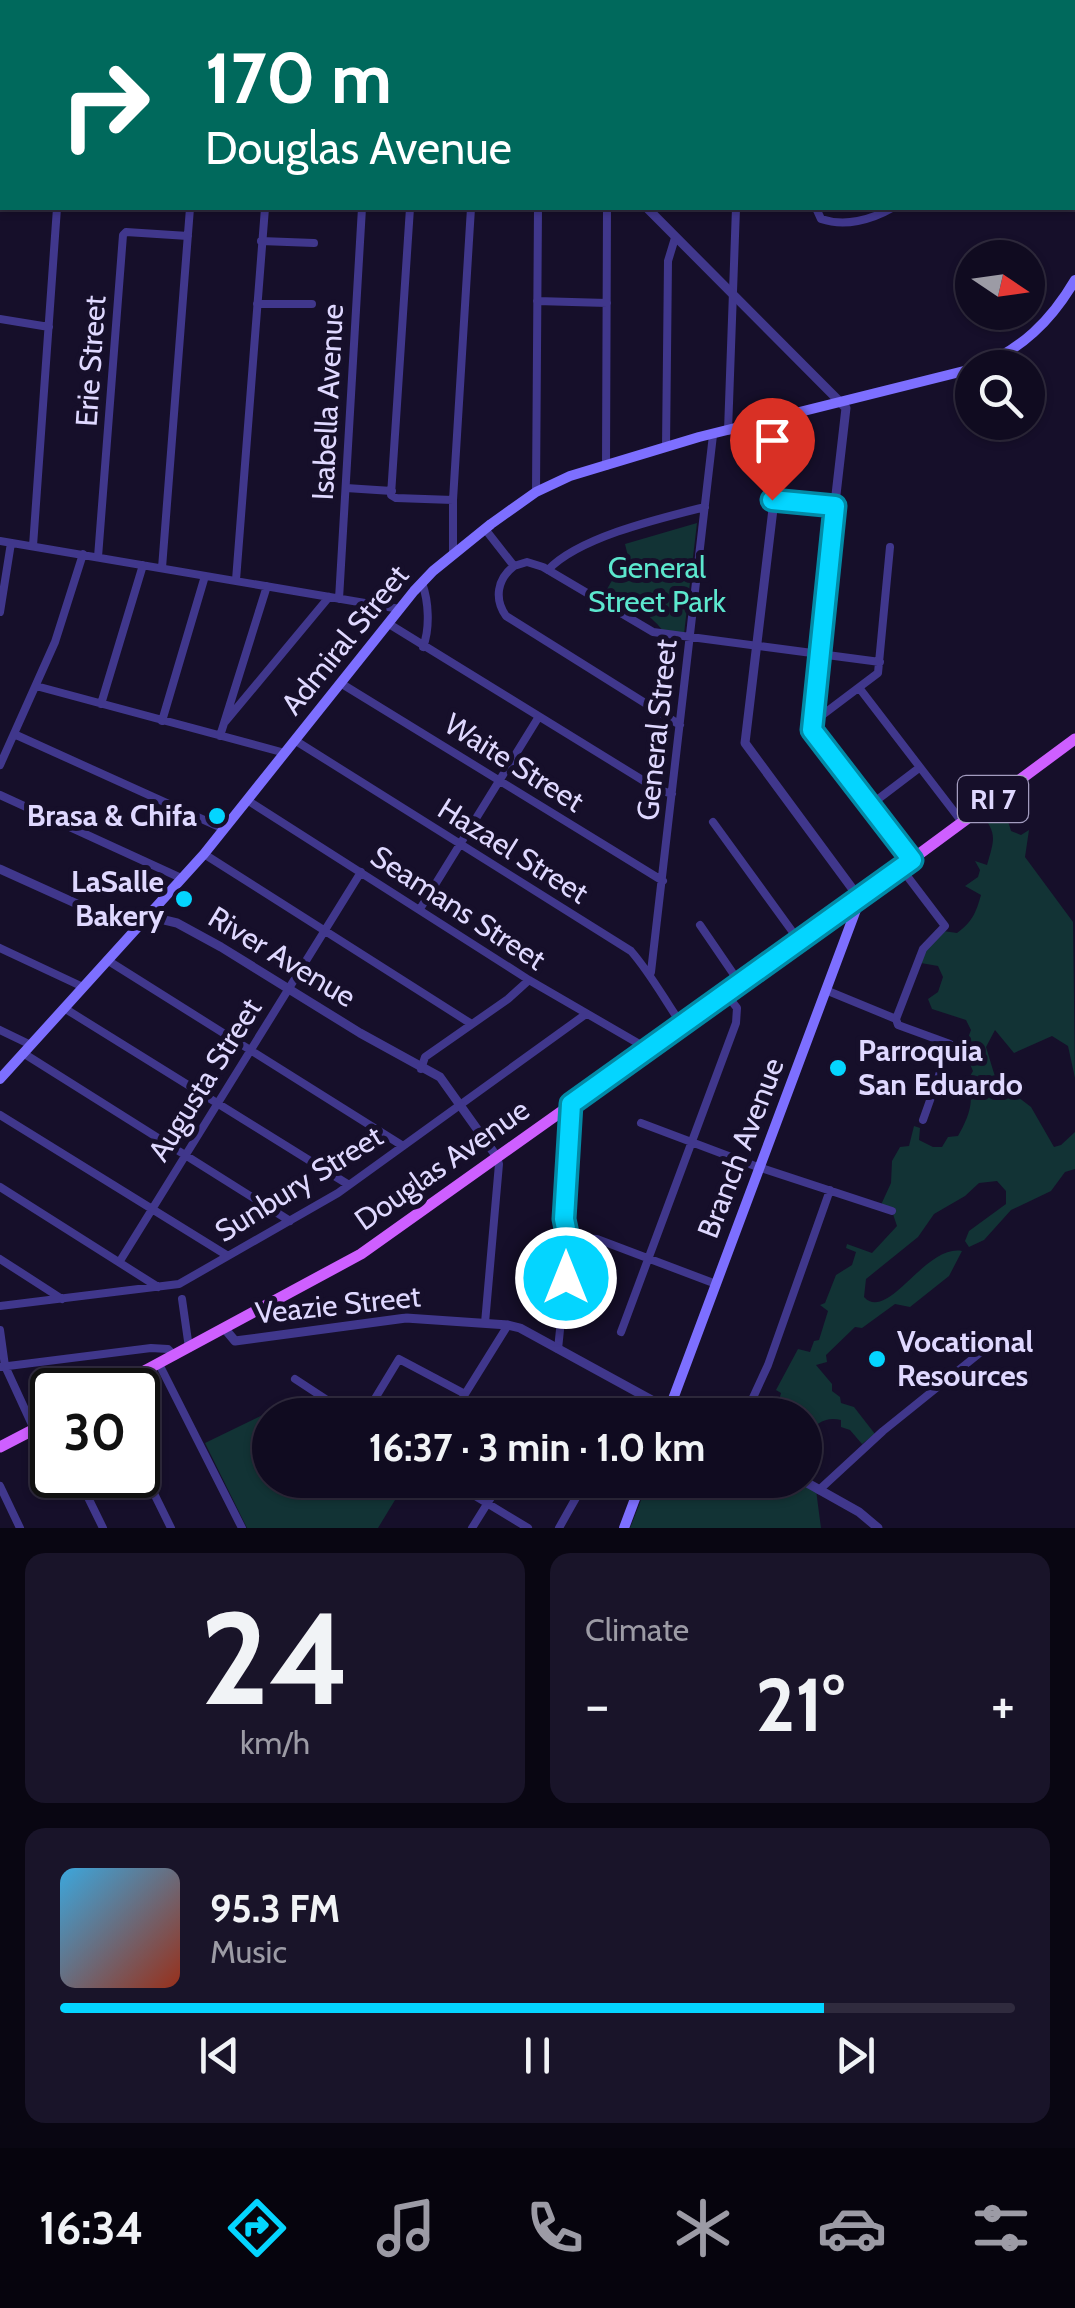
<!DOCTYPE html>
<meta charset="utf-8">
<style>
:root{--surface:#100b20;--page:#191429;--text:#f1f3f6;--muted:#9c9ba5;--line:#302b3e;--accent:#04d5ff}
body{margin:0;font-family:Cabin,sans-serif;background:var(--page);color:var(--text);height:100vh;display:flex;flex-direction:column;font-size:38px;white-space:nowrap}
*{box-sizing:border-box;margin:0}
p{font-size:32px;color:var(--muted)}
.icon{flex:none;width:55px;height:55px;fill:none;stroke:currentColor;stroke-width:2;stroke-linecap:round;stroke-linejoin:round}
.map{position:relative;height:1528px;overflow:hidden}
.side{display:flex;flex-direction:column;gap:25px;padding:25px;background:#090612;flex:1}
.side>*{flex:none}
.banner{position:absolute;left:0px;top:0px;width:1075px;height:210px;box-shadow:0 2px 8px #0004,0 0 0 2px var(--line);background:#00695c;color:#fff;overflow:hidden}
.needle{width:65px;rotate:103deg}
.fabs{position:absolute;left:955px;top:240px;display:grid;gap:20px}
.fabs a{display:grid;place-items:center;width:90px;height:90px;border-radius:50%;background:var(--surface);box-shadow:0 2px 8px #0004,0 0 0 2px var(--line);font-size:50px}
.speed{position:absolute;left:30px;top:1368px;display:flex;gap:20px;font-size:50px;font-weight:700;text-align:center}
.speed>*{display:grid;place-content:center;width:130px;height:130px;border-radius:50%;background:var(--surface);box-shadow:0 2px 8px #0004,0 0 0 2px var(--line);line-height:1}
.speed .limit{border:5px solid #111;border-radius:15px;background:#fff;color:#111}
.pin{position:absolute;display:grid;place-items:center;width:85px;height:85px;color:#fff;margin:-102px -42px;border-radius:50% 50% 50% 0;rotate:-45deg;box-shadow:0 0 10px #0007}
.pin .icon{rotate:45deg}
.me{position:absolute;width:110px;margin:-55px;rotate:0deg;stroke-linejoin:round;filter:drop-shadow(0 0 8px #0008)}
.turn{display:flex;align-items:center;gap:35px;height:210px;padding:0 40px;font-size:45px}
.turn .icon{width:130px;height:130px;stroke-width:2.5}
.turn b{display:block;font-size:70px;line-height:85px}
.big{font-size:75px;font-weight:700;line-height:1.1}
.side .tile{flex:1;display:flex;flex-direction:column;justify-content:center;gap:15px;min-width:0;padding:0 35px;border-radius:20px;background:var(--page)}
.side .dial{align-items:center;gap:0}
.dial b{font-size:130px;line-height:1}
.song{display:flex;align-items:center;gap:30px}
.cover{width:120px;height:120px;border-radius:15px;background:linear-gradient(135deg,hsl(200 70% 55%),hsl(10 70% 35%))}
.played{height:10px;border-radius:5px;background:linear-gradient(90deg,var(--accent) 80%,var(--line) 80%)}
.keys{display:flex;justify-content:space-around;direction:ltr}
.heat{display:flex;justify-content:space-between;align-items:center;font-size:55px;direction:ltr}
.side .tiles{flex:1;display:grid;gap:25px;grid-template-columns:1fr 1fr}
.tile:last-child{grid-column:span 2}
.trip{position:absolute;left:252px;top:1398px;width:570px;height:100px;border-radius:50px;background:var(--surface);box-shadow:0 2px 8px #0004,0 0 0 2px var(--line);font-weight:700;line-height:100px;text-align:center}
.dock{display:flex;height:160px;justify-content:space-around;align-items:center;background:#06040d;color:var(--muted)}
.dock .icon{width:70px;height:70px}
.dock .active{color:var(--accent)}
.dock b{font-size:45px;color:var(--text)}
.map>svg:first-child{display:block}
.green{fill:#123335}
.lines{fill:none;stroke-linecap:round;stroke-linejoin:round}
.minor{stroke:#40378c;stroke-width:8}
.tertiary{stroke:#40378c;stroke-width:9}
.secondary{stroke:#7d6fff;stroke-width:10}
.primary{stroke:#ce5fff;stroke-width:11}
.route-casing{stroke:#038aa6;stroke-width:25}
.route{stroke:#04d5ff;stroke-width:18}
.poi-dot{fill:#04d5ff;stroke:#160f2a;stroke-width:4}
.labels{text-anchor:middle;stroke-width:10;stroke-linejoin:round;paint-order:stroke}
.shield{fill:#160f2a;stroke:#a39cbf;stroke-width:2.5}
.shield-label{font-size:28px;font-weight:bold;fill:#dfd8ff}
.street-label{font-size:30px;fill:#dfd8ff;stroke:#160f2a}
.park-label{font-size:30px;fill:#5ce7ce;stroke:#160f2a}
.poi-label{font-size:30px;font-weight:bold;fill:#dfd8ff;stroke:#160f2a;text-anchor:end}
</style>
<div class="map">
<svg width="1075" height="1528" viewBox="0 0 1075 1528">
<rect width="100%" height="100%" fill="#160f2a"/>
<path class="green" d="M697 523 684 634 663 631C649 612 624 598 603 596L614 577 631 569 625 544Z
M990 800 1004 820 1008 821 1011 831 1021 835 1029 830 1025 857 1073 922 1075 1078 1068 1046 1052 1036 1014 1053 995 1030 986 1047 996 1080 1031 1107 1054 1147 1061 1145 1075 1132V1169L1065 1172 1051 1191 1011 1210 984 1240 969 1247 965 1241 969 1231 1006 1204V1191L997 1181 979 1183 965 1196 934 1214 918 1237 866 1279 864 1297C888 1323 925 1244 962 1251L949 1276 910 1307 895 1304 862 1328 855 1327 826 1355 827 1362 816 1365 832 1384V1391L840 1397 841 1403 854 1407 875 1434 862 1444 850 1430 841 1427V1420C825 1416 817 1424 805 1434V1415H765L769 1404H778L781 1393 776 1390 798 1349 810 1352 814 1341 819 1340 828 1311 820 1305 825 1303 836 1275 852 1265 856 1252 846 1248 847 1244 872 1253 897 1226 892 1211 880 1207 891 1183 892 1161 900 1147 909 1146 914 1126 920 1128 919 1140 933 1147H942L948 1137 958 1136C967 1120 977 1099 966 1083L973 1071 969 1062 970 1051 965 1046 971 1030 966 1020 932 1009 928 999 938 992 943 977 938 966 915 962 921 947 936 930 957 933C972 922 976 913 981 895L965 886 978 877 980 870 975 861 987 865C996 835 996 834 979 809Z
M279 1407 292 1415H270V1480H386L398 1495 378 1528H247L205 1443Z
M649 1480H801L816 1490 821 1528H630Z"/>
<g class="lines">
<path class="minor" d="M741 0V2
M34 2V0
M297 2V0
M607 2 608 0
M827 2 828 0
M896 2V0
M962 2V0
M0 74 2 73
M0 155H2
M410 208 391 495 396 498 453 500
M816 208 821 219C845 227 871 220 892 208
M261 241 314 243
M537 301 607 303
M257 304H312
M0 319 49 327
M728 431 736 208
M666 447 668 261 675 238
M606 466 607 208
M346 488 392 491
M536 492 538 208
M772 500 835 506
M485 529 514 566
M0 541 400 609
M33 546 57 208
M453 555V500L471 208
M98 557 123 235 126 232 188 236
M514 566 527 562 543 567 653 632 880 662
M514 566C497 579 494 599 506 616L680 725
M162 568 190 208
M548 570C579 537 661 518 705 507
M236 580 265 208
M422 583C429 602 430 629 423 647
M339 599 362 208
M0 612 11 543
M389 624 657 789 672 794
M342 684 663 881
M36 686 285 753
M860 689 962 822
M101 704 143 565
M162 721 205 576
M225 722 329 597
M813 722 878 673 890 547
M14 734 224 829
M220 736 267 586
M296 741 631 951C651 974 664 999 682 1025
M0 765 55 642 83 554
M0 795 181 878
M247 800 529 980 648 1049
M869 806 919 768
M713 822 800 942
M204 854 470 1023
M420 909 538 718
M700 925 741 985
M0 948 83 987
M107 960 403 1146
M651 972 713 435
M828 991 896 1019 898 1025 950 1044 923 1120
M64 1008 349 1185
M896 1019 923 949 945 926 901 868
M0 1030 31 1045
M23 1053 290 1221
M421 1069 425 1057 508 999 529 980
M0 1115 228 1256
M641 1123 755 1166 892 1211
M0 1187 158 1287
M569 1243 581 1238 597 1239 716 1284
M0 1259 62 1299
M120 1261 361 872
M182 1299 189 1348
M0 1306 179 1284 338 1193 586 1014
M485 1323 499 1164 497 1157
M0 1330 5 1366 34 1429
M621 1332 736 1023 737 1008 727 995
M558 1349 569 1243 564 1219 571 1105
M159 1364 242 1528
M0 1367 151 1348 168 1349 175 1356
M295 1379 350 1415
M365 1415 399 1359 465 1394
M452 1415 508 1325
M745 1415 768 1365 830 1190
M138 1461 171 1528
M77 1475 103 1528
M449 1480 528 1528
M598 1480 636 1496
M0 1486 20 1528
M819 1490 883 1431 991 1344
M472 1528 502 1480
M559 1528 586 1480"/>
<path class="tertiary" d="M370 0 375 2
M647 208 846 408 811 711 812 730 912 860
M784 417 745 743 860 899
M0 869 97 913 117 920 156 918 177 923 221 947 360 1033 440 1077 497 1157
M225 1329 235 1341 406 1318 508 1325 520 1328 679 1415
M802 1480 859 1512 878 1528"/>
<path class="secondary" d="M976 368C1021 350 1051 321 1075 280
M0 1079 204 854 414 591 433 571 491 524 536 492 570 476 699 437 972 369
M667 1415 860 899
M624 1528 642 1480"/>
<path class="primary" d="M109 1390 361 1254 800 942 1075 739
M0 1447 52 1420"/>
</g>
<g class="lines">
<defs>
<path id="route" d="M566 1278 569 1243 564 1219 571 1104 912 860 812 730 835 506 772 500"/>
</defs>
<use href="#route" class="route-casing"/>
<use href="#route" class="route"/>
</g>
<g class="poi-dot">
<circle cx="217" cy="816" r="10"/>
<circle cx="184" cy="899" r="10"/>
<circle cx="838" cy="1068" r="10"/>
<circle cx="877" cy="1359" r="10"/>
</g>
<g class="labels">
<rect class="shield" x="958" y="776" width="70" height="46" rx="8"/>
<g class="shield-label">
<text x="993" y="809">RI 7</text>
</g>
<g class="street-label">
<text transform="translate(91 361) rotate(-86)" y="10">Erie Street</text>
<text transform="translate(328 402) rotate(-87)" y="10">Isabella Avenue</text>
<text transform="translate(345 640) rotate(-51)" y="10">Admiral Street</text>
<text transform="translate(657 730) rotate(-84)" y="10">General Street</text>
<text transform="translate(514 763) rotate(32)" y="10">Waite Street</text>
<text transform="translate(513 851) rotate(32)" y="10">Hazael Street</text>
<text transform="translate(458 908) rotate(33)" y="10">Seamans Street</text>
<text transform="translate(282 957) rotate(31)" y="10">River Avenue</text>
<text transform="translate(205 1080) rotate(-58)" y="10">Augusta Street</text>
<text transform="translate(741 1148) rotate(-69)" y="10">Branch Avenue</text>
<text transform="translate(442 1165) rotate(-35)" y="10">Douglas Avenue</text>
<text transform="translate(299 1184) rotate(-32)" y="10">Sunbury Street</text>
<text transform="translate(338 1305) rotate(-6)" y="10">Veazie Street</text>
</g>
<g class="park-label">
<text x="657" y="578">General<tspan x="657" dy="34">Street Park</tspan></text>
</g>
<g class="poi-label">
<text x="197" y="826">Brasa &amp; Chifa</text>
<text x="164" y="892">LaSalle<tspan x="164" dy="34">Bakery</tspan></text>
<text x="858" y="1061" text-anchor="start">Parroquia<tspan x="858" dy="34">San Eduardo</tspan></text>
<text x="897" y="1352" text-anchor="start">Vocational<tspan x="897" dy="34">Resources</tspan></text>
</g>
</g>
</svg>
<div class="fabs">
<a><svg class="needle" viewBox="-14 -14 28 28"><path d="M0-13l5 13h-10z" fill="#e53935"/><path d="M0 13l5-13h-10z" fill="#9c9ba5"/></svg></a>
<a><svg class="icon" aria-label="search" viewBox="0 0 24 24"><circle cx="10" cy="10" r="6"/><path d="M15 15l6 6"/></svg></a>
</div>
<div class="speed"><div class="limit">30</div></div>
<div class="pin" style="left:772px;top:500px;background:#d93025"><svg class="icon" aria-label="arrive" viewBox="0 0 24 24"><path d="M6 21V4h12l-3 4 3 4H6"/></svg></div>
<svg class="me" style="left:566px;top:1278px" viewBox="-20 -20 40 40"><circle r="17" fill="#04d5ff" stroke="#fff" stroke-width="3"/><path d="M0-11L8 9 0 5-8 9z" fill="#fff"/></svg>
<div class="trip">16:37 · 3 min · 1.0 km</div>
<div class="banner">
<div class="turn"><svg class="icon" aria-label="right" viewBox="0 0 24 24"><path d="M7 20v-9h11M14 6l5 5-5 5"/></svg><div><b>170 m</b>Douglas Avenue</div></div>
</div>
</div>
<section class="side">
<div class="tiles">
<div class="tile dial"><b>24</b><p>km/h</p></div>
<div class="tile"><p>Climate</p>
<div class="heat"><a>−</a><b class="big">21°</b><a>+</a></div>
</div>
<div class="tile">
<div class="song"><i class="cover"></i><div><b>95.3 FM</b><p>Music</p></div></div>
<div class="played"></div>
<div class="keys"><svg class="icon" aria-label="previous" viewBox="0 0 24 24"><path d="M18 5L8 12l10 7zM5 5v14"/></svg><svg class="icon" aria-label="pause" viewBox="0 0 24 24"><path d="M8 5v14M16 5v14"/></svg><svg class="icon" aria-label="next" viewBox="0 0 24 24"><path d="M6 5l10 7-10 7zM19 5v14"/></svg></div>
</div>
</div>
</section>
<nav class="dock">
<b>16:34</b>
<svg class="icon active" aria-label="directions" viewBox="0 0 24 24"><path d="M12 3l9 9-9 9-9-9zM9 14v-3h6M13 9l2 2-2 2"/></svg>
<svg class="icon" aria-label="music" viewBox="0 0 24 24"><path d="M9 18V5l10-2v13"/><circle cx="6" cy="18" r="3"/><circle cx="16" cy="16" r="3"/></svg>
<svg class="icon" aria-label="phone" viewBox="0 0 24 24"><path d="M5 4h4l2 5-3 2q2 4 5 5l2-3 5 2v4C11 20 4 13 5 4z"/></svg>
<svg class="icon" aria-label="climate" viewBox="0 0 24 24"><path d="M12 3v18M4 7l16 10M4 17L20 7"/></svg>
<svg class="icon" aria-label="car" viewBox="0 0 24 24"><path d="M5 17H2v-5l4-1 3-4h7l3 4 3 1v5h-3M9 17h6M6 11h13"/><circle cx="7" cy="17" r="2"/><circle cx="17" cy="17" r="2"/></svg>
<svg class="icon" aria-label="filters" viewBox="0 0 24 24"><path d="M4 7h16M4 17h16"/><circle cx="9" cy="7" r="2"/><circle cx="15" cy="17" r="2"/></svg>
</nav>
